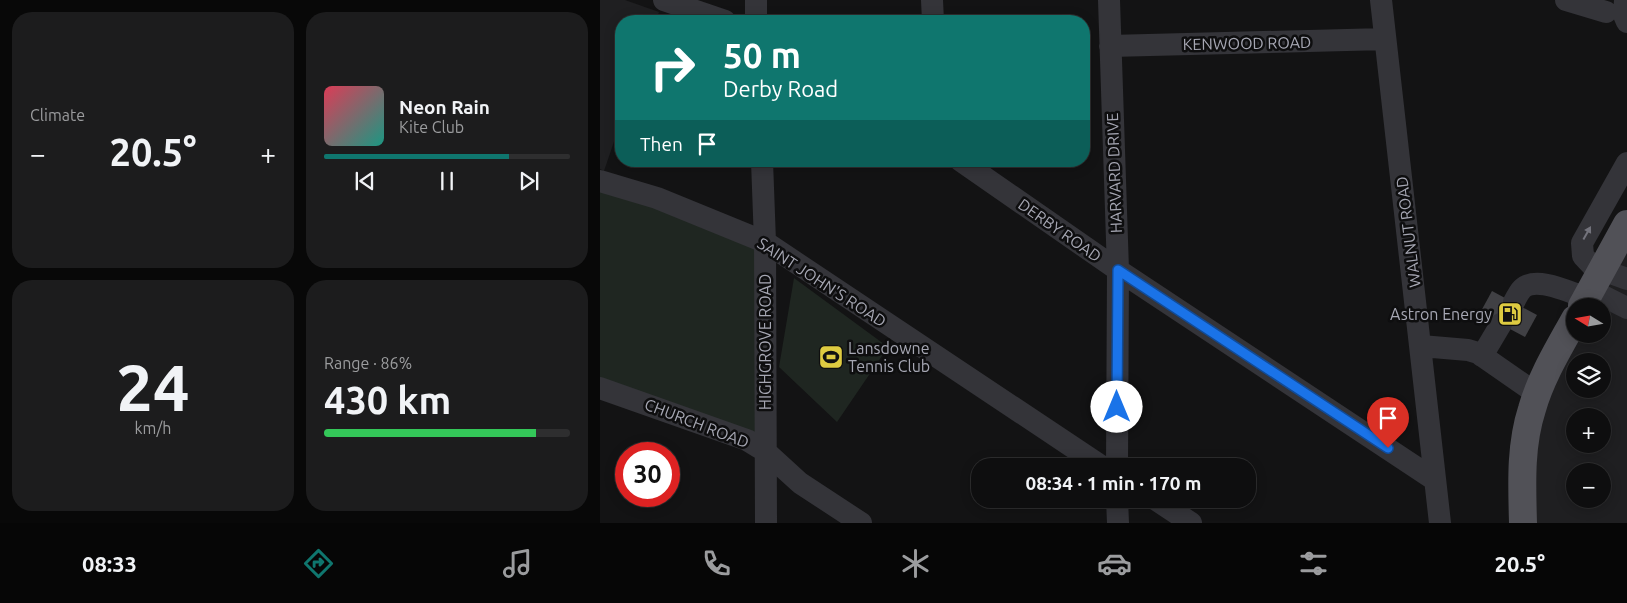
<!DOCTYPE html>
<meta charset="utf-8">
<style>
:root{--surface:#0e0e0f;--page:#1c1c1d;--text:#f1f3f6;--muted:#9b9c9e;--line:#2e2e2f;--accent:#0f766e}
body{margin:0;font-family:Ubuntu,sans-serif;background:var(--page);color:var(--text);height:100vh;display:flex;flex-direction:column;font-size:19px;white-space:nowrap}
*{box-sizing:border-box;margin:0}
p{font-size:16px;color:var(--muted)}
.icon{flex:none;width:28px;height:28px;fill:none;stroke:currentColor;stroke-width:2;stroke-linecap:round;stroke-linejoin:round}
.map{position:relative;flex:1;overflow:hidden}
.side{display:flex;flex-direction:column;gap:12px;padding:12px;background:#080808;width:600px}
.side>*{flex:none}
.hud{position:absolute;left:15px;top:15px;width:475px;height:152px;border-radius:20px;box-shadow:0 2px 12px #0003,0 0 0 1px var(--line);background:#0f766e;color:#fff;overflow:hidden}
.needle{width:32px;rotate:281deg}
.fabs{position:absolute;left:966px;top:298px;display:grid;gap:10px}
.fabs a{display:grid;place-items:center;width:45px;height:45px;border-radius:50%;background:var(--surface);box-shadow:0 2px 12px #0003,0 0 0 1px var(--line);font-size:25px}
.speed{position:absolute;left:15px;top:442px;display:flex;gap:10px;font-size:25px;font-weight:700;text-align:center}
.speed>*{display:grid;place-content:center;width:65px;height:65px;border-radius:50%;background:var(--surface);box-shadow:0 2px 12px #0003,0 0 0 1px var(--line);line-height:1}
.speed .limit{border:8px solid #d22;background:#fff;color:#111}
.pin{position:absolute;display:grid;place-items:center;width:42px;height:42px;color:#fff;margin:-51px -21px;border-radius:50% 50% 50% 0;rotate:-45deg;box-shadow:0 0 5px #0007}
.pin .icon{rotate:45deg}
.me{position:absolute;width:55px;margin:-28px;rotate:0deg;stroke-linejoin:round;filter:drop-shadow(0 0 4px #0008)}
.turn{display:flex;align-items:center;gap:18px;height:105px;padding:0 25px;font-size:22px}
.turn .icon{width:65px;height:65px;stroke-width:2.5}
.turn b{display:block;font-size:35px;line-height:42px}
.then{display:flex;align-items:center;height:48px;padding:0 25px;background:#0003;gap:10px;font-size:19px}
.big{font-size:38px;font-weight:700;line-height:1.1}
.side .tile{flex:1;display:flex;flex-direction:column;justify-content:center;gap:8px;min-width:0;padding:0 18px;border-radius:20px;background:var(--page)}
.side .dial{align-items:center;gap:0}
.dial b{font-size:65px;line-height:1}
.song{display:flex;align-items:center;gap:15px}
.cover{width:60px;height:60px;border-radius:8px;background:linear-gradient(135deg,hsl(350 70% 55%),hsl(170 70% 35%))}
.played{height:5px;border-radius:2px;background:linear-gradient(90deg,var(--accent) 75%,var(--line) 75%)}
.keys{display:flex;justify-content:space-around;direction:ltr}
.heat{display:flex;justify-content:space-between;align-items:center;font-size:28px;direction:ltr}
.charge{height:8px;border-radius:4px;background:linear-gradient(90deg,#34c759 86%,var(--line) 0)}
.side .tiles{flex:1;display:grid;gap:12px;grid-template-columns:repeat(2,1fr)}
.trip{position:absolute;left:371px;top:458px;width:285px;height:50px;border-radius:20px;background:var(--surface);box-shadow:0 2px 12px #0003,0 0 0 1px var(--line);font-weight:700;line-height:50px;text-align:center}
.menu{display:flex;height:80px;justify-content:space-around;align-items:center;background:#060606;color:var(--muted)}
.menu .icon{width:35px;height:35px}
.menu .current{color:var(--accent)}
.menu b{font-size:22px;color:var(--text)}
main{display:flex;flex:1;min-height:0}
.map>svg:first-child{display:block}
.built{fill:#1f1f21;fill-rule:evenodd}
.green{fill:#1f2621}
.building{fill:#404044}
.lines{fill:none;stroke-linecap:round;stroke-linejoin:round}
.minor{stroke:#343439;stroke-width:22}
.major{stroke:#515157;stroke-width:28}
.oneway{fill:#73737c}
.route-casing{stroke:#114b97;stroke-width:12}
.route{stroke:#1a73e8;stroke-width:9}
.labels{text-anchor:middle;stroke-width:5;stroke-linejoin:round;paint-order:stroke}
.street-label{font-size:16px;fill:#a6a7b3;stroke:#0e0e0f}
.poi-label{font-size:16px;fill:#a6a7b3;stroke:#0e0e0f;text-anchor:end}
</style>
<main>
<section class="side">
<div class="tiles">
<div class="tile"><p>Climate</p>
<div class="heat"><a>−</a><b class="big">20.5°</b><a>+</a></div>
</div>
<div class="tile">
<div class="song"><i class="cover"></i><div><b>Neon Rain</b><p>Kite Club</p></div></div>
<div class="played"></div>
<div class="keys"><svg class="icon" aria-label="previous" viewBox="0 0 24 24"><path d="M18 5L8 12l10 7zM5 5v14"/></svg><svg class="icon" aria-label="pause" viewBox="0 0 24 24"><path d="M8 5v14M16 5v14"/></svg><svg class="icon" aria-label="next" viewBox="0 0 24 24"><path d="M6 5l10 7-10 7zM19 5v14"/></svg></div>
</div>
<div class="tile dial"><b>24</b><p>km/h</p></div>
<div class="tile"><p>Range · 86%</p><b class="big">430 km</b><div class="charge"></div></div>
</div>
</section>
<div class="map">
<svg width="1027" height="523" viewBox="0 0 1027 523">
<rect width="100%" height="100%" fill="#131314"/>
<path class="built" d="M0 0H25L59 12 56 21H21V121L4 171 0 169Z
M1027 230V523H923L924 447 975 334H1002V306H983ZM975 361H1002V389H975ZM975 416H1002V444H975ZM975 471H1002V499H975Z"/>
<path class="green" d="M0 178 165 236V451L0 387Z
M194 278 288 347 237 422 179 367Z"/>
<path class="building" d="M892 291 937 315 925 337 880 313Z"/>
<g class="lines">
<path class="minor" d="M64 0 125 21
M332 0 333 21
M509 0 518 270 517 466
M781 0 840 523
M966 0 1006 12
M1025 0 1024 15 1027 22
M156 21V0
M510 46 785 39
M162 161 165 242 166 523
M361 161 518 270 835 480
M0 181 57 198 165 242 501 466
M1002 270 1027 279
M1000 274 983 256 982 243 1027 163
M991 290 1027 308
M914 302C916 298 919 292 922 289 936 275 971 293 987 298
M821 346 868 350 878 353 937 394
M882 356 901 324
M0 388 147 440 165 451 200 483 261 523
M517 499 518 523
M555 499 591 523"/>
<path class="major" d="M982 306 1027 224
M923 523C922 485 920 446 932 409 941 377 959 348 975 319"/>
</g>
<defs><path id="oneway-solid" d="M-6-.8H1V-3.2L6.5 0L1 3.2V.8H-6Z" transform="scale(1.25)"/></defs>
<use class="oneway" href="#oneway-solid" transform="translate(987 233) rotate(-61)"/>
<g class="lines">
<defs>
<path id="route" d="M517 407 518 270 788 448"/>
</defs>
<use href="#route" class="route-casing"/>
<use href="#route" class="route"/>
</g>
<defs>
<symbol id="fuel-square" viewBox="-11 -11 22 22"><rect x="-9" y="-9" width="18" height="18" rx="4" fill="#decb41" stroke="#0e0e0f"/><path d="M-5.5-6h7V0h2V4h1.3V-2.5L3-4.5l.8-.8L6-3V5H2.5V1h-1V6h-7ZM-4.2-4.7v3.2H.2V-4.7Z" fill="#111"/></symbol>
<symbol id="stadium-square" viewBox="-11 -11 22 22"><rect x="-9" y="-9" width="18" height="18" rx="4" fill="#decb41" stroke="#0e0e0f"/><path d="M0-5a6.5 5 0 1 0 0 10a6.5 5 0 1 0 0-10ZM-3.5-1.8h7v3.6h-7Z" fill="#111"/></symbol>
</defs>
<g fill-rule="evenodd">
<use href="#fuel-square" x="896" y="300" width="28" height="28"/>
<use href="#stadium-square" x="217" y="343" width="28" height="28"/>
</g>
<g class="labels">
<g class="street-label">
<text transform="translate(647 43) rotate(-1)" y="6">KENWOOD ROAD</text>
<text transform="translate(514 173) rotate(-92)" y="6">HARVARD DRIVE</text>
<text transform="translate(460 230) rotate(35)" y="6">DERBY ROAD</text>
<text transform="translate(808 232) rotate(-97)" y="6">WALNUT ROAD</text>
<text transform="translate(222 282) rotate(33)" y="6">SAINT JOHN'S ROAD</text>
<text transform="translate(165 342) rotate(-90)" y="6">HIGHGROVE ROAD</text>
<text transform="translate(97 423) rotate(21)" y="6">CHURCH ROAD</text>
</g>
<g class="poi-label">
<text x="892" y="320">Astron Energy</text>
<text x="248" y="354" text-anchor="start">Lansdowne<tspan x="248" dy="18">Tennis Club</tspan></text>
</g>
</g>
</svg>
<div class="fabs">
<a><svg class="needle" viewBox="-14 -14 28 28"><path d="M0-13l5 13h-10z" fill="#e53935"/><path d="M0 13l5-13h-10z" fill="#9b9c9e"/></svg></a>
<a><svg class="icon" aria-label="layers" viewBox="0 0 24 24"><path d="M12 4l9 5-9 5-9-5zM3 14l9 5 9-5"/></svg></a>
<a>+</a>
<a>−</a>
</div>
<div class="speed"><div class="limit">30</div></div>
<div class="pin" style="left:788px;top:448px;background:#d93025"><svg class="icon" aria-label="arrive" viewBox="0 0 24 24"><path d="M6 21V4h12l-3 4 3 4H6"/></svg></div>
<svg class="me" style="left:517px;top:407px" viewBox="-20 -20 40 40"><circle r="19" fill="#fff"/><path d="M0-13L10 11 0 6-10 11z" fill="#1a73e8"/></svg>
<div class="trip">08:34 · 1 min · 170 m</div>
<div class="hud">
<div class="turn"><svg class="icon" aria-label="right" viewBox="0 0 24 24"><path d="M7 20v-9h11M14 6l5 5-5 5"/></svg><div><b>50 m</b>Derby Road</div></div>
<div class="then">Then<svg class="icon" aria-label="arrive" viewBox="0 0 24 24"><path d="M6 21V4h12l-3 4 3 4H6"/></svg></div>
</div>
</div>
</main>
<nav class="menu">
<b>08:33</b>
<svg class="icon current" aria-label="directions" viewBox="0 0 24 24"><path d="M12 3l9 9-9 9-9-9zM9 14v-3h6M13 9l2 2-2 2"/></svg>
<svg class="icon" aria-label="music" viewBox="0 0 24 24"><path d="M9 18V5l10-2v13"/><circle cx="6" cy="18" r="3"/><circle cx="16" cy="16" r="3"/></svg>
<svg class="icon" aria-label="phone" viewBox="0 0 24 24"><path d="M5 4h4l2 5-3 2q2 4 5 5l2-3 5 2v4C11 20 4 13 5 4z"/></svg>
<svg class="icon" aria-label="climate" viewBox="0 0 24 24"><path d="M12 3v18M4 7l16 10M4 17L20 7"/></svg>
<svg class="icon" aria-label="car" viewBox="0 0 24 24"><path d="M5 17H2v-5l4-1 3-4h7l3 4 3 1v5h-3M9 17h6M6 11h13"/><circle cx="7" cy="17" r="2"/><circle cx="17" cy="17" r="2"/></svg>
<svg class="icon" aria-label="filters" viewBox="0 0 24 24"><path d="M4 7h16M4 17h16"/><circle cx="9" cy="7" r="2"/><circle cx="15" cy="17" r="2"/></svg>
<b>20.5°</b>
</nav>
